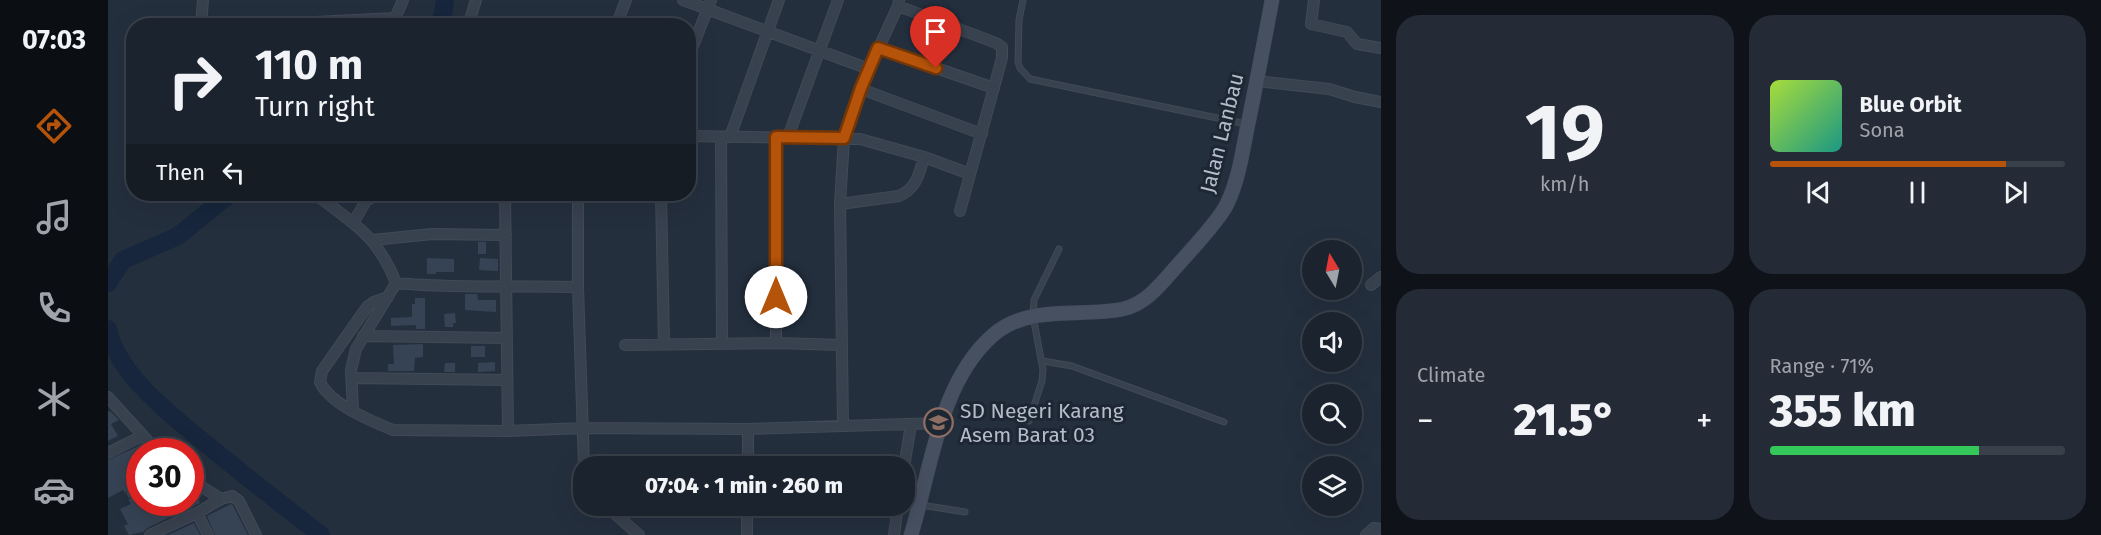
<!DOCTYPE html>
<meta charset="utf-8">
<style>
:root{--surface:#1b232e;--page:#242b36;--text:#f1f3f6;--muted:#a0a4aa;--line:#39404a;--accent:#b45309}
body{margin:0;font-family:"Fira Sans",sans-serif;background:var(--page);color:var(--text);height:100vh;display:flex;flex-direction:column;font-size:22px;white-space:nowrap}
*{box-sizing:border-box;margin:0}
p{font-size:20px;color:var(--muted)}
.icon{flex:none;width:33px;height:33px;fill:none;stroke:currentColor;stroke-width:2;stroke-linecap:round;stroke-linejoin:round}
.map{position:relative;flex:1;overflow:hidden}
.drawer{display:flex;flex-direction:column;gap:15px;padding:15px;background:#0f1319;width:720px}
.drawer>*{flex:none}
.hud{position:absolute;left:18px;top:18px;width:570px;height:183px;border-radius:24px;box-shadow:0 6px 24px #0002,0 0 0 2px var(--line);background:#1b232e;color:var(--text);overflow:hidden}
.needle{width:39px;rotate:350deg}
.controls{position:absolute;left:1194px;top:240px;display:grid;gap:12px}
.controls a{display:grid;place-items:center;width:60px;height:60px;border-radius:50%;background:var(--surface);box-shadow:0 6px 24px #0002,0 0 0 2px var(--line);font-size:30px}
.speed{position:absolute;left:18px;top:438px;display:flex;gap:12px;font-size:30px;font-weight:700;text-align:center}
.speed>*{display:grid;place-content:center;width:78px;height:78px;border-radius:50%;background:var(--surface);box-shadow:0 6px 24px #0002,0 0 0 2px var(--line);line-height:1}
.speed .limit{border:9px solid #d22;background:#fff;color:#111}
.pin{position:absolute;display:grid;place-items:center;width:51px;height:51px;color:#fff;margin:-62px -26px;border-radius:50% 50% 50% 0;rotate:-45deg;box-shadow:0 0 6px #0007}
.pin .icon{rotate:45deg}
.me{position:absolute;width:66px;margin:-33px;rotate:0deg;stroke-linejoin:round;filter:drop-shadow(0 0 4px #0008)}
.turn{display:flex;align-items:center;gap:21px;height:126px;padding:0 30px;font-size:27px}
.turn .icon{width:78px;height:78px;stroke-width:2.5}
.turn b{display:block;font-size:42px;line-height:51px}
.then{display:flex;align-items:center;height:57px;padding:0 30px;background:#0003;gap:12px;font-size:22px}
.big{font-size:45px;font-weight:800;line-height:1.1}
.drawer .tile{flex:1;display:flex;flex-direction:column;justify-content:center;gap:9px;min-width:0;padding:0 21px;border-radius:24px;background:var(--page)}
.drawer .dial{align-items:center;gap:0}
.dial b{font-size:78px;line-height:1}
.song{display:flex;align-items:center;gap:18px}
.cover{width:72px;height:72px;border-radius:9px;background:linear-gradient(135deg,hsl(80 70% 55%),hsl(170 70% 35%))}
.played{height:6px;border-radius:3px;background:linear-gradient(90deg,var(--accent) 80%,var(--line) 80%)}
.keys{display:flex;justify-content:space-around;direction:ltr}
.heat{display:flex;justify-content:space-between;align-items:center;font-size:33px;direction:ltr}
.charge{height:9px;border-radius:4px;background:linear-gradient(90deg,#34c759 71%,var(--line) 0)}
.drawer .tiles{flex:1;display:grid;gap:15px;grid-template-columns:repeat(2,1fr)}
.trip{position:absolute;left:465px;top:456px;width:342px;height:60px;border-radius:24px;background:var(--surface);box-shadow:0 6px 24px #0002,0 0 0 2px var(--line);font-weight:800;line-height:60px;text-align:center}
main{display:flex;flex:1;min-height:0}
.dock{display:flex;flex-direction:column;width:108px;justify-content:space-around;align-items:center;background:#0b0e12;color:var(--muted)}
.dock .icon{width:42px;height:42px}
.dock .active{color:var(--accent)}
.dock b{font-size:27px;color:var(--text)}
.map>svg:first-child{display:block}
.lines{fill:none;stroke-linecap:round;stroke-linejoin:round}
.river{stroke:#17263c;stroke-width:18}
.building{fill:#364354}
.lane-casing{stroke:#414a57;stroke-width:7}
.street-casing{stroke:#414a57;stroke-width:12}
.secondary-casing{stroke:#414a57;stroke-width:15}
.lane{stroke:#38414e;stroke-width:5}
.street{stroke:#38414e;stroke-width:10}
.secondary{stroke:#465061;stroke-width:14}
.route-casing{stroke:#753606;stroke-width:15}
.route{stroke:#b45309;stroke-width:10}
.labels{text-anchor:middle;stroke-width:6;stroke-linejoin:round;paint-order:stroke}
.street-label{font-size:21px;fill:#b4bcc9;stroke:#1d2633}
.poi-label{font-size:21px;fill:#b4bcc9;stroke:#1d2633;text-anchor:start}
</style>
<main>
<nav class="dock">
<b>07:03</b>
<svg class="icon active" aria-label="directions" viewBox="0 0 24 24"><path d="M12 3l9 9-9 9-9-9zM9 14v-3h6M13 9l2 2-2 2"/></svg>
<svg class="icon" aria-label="music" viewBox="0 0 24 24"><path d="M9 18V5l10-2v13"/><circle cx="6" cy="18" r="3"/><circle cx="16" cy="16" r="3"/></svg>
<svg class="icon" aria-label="phone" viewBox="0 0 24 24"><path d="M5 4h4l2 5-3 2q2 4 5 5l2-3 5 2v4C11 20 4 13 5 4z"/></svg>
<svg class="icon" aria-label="climate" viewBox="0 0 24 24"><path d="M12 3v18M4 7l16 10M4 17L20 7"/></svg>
<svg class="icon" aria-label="car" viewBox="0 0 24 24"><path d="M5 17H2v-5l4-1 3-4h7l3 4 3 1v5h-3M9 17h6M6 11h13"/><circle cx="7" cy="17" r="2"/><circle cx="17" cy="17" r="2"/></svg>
</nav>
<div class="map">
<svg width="1273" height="535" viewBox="0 0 1273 535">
<rect width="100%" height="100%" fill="#242f3e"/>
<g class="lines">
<path class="river" d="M329 26 335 15 337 0
M0 283 15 260 70 236 122 194
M0 329C10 378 71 421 108 452 142 480 177 507 213 535"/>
</g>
<path class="building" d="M370 242H378V254H370Z
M319 258 346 259V272H328V274H319Z
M372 258 390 259V271L371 270Z
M357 294H369L370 300H388V312L357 310Z
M307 298H317V329H308V325L283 326V318L304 317V304H307Z
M347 313 348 323H345V327H337L336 314Z
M315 344V357L307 358 306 371H280V364H286L285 345Z
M363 346H377V357H363Z
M387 362V371L370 372V363Z
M337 363H347V372H336Z
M2 411 11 420 3 424 10 436 0 441V412Z
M33 445 39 452H32V483L19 488 18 494 15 490 0 498V460Z
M82 488 86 490 92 503 39 528 35 532 21 535 16 526 20 524 12 509 23 504 20 499 25 500 32 498V502H82Z
M123 504 125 506 140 535H107L99 516Z
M86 523 92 535H60Z"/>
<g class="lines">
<defs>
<path id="lane" d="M915 0 911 20 910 62 912 68 922 79 1138 124
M935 361 964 366 1116 422
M921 421 934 381 935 370 925 316 926 300 951 249
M813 505 857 512"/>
<path id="street" d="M575 0 761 69
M1206 0 1203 24 1239 32 1249 44 1273 48
M790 6 888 43 894 47V58L852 211
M285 23 295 0
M93 26 95 0
M123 26 288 18
M360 26 368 0
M508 26 518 0
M770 48 886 88
M580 59 603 0
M1149 81 1221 89 1247 97 1273 102
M753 89 874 134
M580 136 752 139 816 157 862 174
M622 137 671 0
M668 137V343
M680 137 730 0
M613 138 614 343
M207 194C245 223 270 236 288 283
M397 194 400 431
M470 194V287L476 466
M553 194 556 344
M732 204 791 196C809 188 811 174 816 157
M245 223 258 201 269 194
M265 240 324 234 398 235
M288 283C348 289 409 285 470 287
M1263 285 1273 277
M280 297 266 302 259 307 214 371 212 382C222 404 263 421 285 430L400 431 475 428 640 429 833 423
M255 336 399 338
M517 345 668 343 733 345
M244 378 399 380
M0 397 50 452
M245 410 243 370 248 349 288 283
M735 425 732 204 736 138 761 69 790 6 791 0
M0 453 34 436
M640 466V429
M796 467 803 425
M82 479 113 499
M25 493 32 490
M498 506 531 535
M89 513 100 535
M42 535 89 513 113 499 124 496 131 501 148 535
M639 535V506
M786 535 790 506
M1258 535 1266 528 1273 529"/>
<path id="secondary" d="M803 535C823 470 831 383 884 336 921 303 972 318 1015 309 1038 304 1053 284 1068 267 1081 252 1111 221 1119 204 1130 181 1134 155 1139 129 1148 86 1156 43 1164 0"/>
</defs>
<use href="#lane" class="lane-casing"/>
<use href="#street" class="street-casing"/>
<use href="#secondary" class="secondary-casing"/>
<use href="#lane" class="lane"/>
<use href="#street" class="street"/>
<use href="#secondary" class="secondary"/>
</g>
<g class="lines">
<defs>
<path id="route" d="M668 297V137L736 138 753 88 770 48 828 68"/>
</defs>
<use href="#route" class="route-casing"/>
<use href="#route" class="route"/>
</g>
<defs>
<symbol id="school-ring" viewBox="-11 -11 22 22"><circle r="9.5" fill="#1d2633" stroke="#8d6e63" stroke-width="1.5"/><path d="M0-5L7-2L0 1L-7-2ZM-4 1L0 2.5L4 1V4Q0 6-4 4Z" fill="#8d6e63"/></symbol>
</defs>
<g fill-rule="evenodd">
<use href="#school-ring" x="814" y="406" width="33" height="33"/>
</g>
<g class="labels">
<g class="street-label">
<text transform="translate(1114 133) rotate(-76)" y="7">Jalan Lanbau</text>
</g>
<g class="poi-label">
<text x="852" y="418">SD Negeri Karang<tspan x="852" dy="24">Asem Barat 03</tspan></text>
</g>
</g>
</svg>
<div class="controls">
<a><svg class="needle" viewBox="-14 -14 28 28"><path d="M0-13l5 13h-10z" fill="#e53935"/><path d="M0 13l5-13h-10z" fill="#a0a4aa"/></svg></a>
<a><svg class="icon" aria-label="sound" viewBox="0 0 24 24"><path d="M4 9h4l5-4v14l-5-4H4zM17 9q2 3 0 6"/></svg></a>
<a><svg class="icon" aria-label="search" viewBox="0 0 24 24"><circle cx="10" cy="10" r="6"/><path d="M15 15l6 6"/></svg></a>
<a><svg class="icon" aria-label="layers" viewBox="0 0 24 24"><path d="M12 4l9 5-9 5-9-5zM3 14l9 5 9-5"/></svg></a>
</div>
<div class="speed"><div class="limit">30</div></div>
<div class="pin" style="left:828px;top:68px;background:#d93025"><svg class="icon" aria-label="arrive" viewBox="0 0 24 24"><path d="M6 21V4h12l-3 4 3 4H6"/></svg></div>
<svg class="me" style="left:668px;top:297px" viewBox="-20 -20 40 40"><circle r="19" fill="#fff"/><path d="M0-13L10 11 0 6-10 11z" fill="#b45309"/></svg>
<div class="trip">07:04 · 1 min · 260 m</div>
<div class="hud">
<div class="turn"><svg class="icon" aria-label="right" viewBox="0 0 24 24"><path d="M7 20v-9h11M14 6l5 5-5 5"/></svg><div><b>110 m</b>Turn right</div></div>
<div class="then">Then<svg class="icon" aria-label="left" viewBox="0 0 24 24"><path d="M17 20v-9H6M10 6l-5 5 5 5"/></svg></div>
</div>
</div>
<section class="drawer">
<div class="tiles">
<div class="tile dial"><b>19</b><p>km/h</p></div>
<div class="tile">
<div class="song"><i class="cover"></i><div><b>Blue Orbit</b><p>Sona</p></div></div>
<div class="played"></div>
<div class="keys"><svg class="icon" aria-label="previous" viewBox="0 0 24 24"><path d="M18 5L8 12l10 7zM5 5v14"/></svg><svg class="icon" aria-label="pause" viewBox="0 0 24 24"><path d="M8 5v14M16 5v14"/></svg><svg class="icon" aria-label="next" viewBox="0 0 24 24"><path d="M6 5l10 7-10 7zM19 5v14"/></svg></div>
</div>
<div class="tile"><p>Climate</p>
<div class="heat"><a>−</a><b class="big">21.5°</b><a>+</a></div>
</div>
<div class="tile"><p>Range · 71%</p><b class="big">355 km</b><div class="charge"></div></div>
</div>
</section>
</main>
